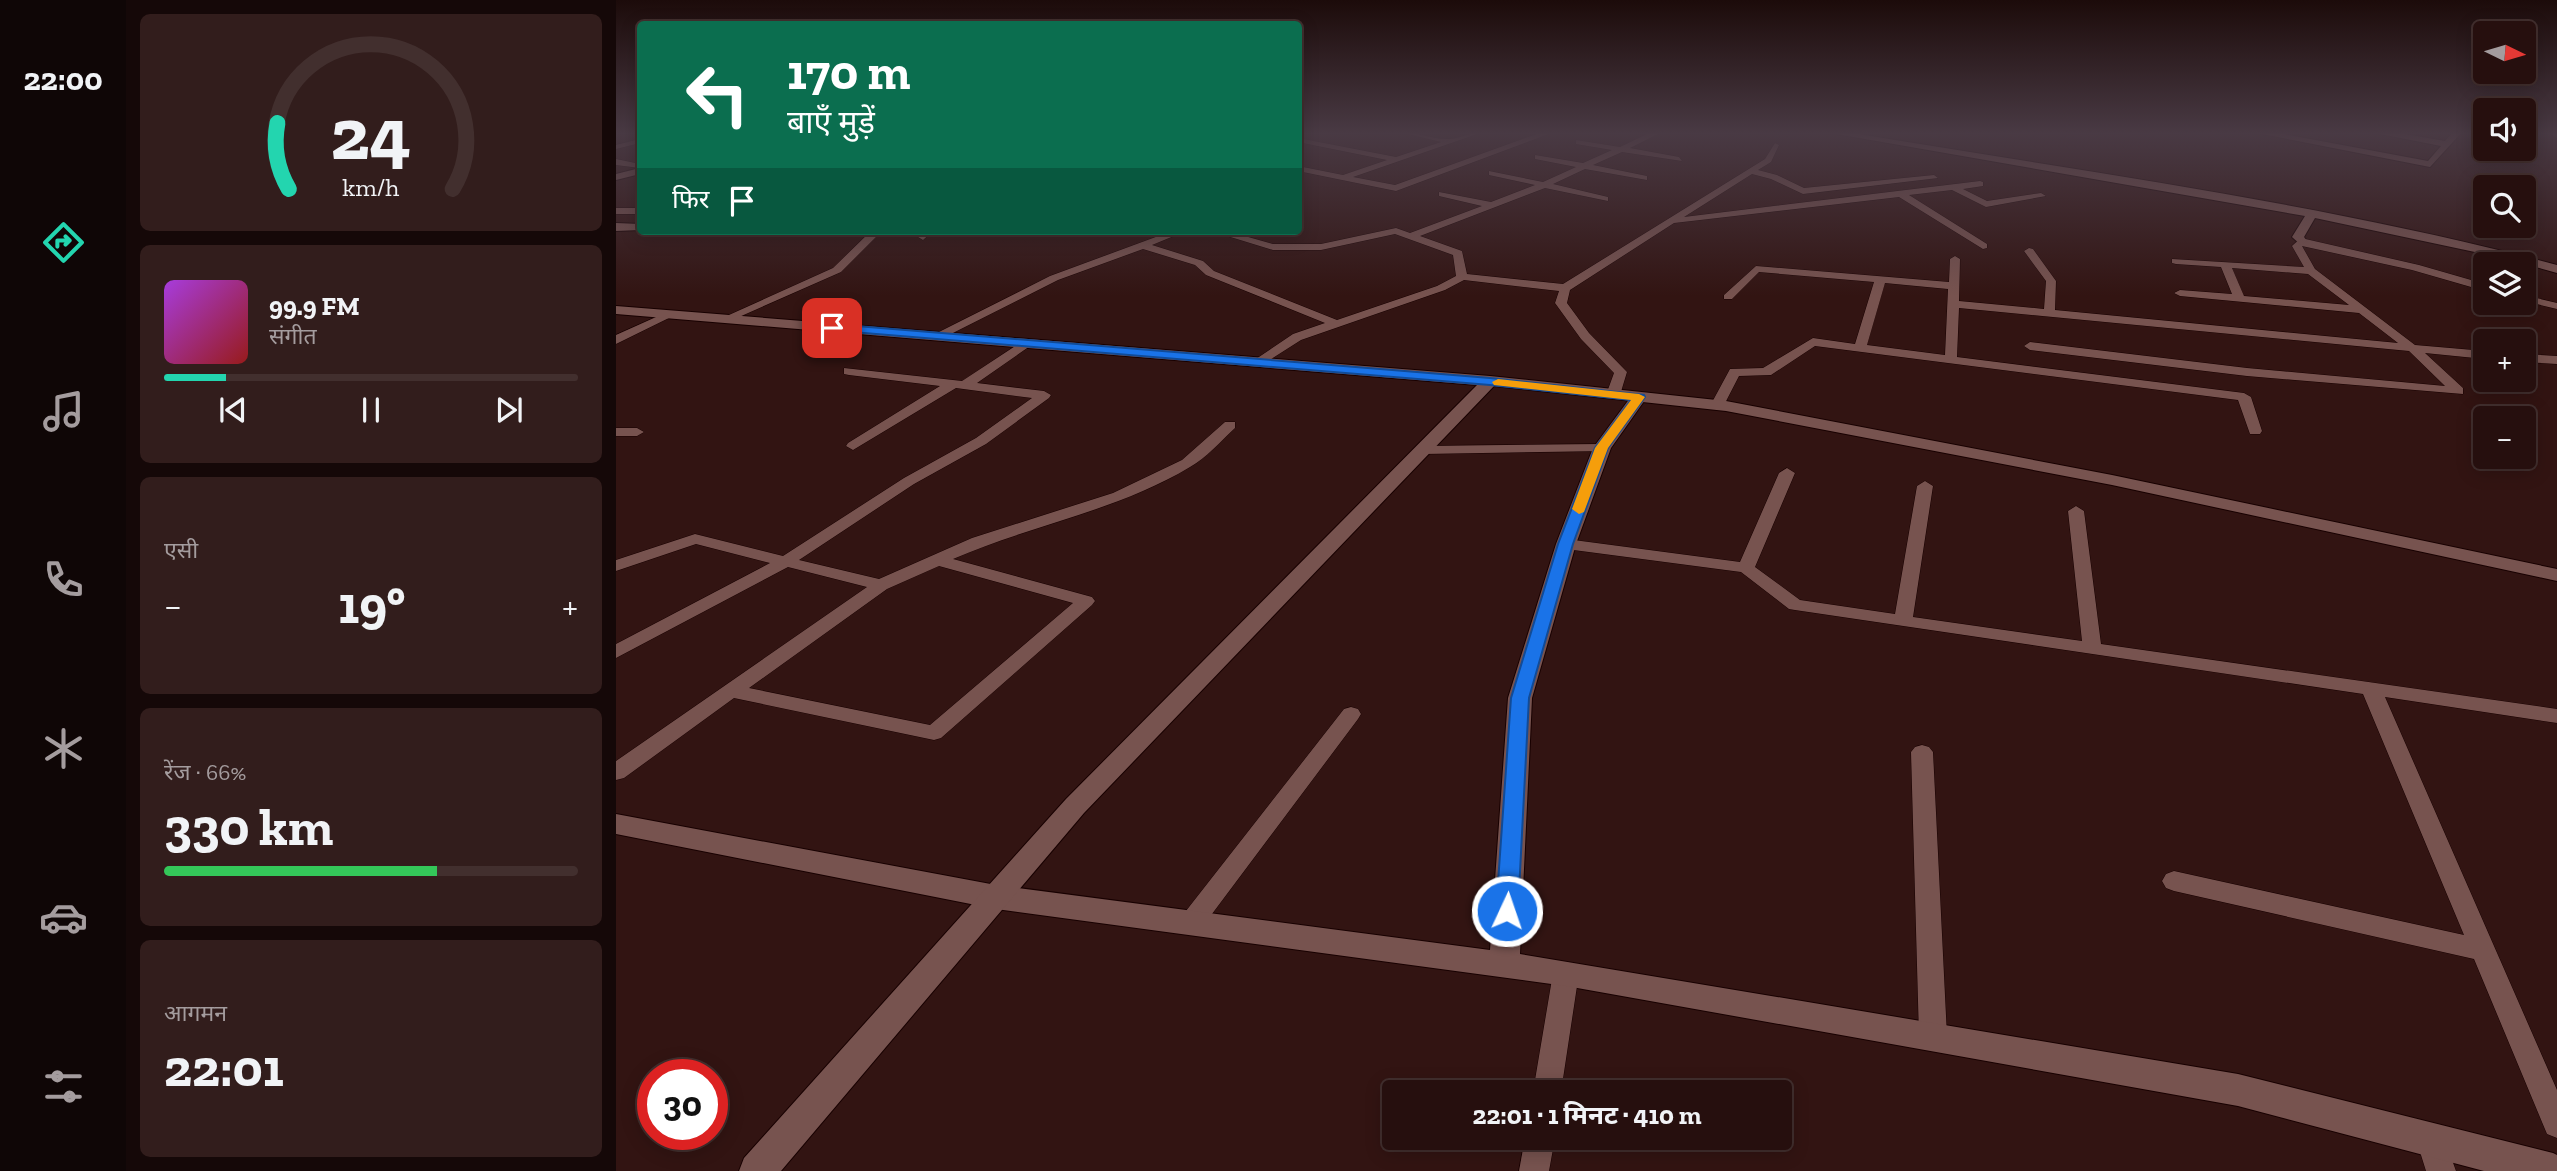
<!DOCTYPE html>
<html lang="hi">
<meta charset="utf-8">
<style>
:root{--surface:#260f0e;--page:#321d1c;--text:#f1f3f6;--muted:#a49c9e;--line:#422f2e;--accent:#23d5af}
body{margin:0;font-family:"Zilla Slab","Noto Sans Devanagari",serif;background:var(--page);color:var(--text);height:100vh;display:flex;flex-direction:column;font-size:26px;white-space:nowrap}
*{box-sizing:border-box;margin:0}
p{font-size:23px;color:var(--muted)}
.icon{flex:none;width:38px;height:38px;fill:none;stroke:currentColor;stroke-width:2;stroke-linecap:round;stroke-linejoin:round}
.map{position:relative;flex:1;overflow:hidden}
.panel{display:flex;flex-direction:column;gap:14px;padding:14px;background:#150808;width:490px}
.panel>*{flex:none}
.banner{position:absolute;left:21px;top:21px;width:665px;height:214px;border-radius:7px;box-shadow:0 4px 18px #0003,0 0 0 2px var(--line);background:#0b6e4f;color:#fff;overflow:hidden}
.needle{width:46px;rotate:95deg}
.tools{position:absolute;left:1857px;top:21px;display:grid;gap:14px}
.tools a{display:grid;place-items:center;width:63px;height:63px;border-radius:7px;background:var(--surface);box-shadow:0 4px 18px #0003,0 0 0 2px var(--line);font-size:35px}
.speed{position:absolute;left:21px;top:1059px;display:flex;gap:14px;font-size:35px;font-weight:700;text-align:center}
.speed>*{display:grid;place-content:center;width:91px;height:91px;border-radius:50%;background:var(--surface);box-shadow:0 4px 18px #0003,0 0 0 2px var(--line);line-height:1}
.speed .limit{border:10px solid #d22;background:#fff;color:#111}
.pin{position:absolute;display:grid;place-items:center;width:60px;height:60px;color:#fff;margin:-30px;border-radius:14px;box-shadow:0 4px 10px #0006}
.me{position:absolute;width:77px;margin:-38px;rotate:3deg;stroke-linejoin:round;filter:drop-shadow(0 0 5px #0008)}
.turn{display:flex;align-items:center;gap:24px;height:147px;padding:0 35px;font-size:32px}
.turn .icon{width:91px;height:91px;stroke-width:2.5}
.turn b{display:block;font-size:49px;line-height:60px}
.then{display:flex;align-items:center;height:66px;padding:0 35px;background:#0003;gap:14px;font-size:26px}
.big{font-size:52px;font-weight:700;line-height:1.1}
.panel .card{flex:1;display:flex;flex-direction:column;justify-content:center;gap:10px;min-width:0;padding:0 24px;border-radius:10px;background:var(--page)}
.panel .dial{align-items:center;gap:0}
.dial svg{height:182px;overflow:visible;fill:none;stroke:var(--line);stroke-width:7;stroke-linecap:round;text-anchor:middle}
.dial text{fill:var(--text);stroke:none}
.song{display:flex;align-items:center;gap:21px}
.cover{width:84px;height:84px;border-radius:10px;background:linear-gradient(135deg,hsl(280 70% 55%),hsl(0 70% 35%))}
.played{height:7px;border-radius:4px;background:linear-gradient(90deg,var(--accent) 15%,var(--line) 15%)}
.keys{display:flex;justify-content:space-around;direction:ltr}
.heat{display:flex;justify-content:space-between;align-items:center;font-size:38px;direction:ltr}
.charge{height:10px;border-radius:5px;background:linear-gradient(90deg,#34c759 66%,var(--line) 0)}
.trip{position:absolute;left:766px;top:1080px;width:410px;height:70px;border-radius:7px;background:var(--surface);box-shadow:0 4px 18px #0003,0 0 0 2px var(--line);font-weight:700;line-height:70px;text-align:center}
main{display:flex;flex:1;min-height:0}
.menu{display:flex;flex-direction:column;width:126px;justify-content:space-around;align-items:center;background:#0f0606;color:var(--muted)}
.menu .icon{width:49px;height:49px}
.menu .selected{color:var(--accent)}
.menu b{font-size:32px;color:var(--text)}
.map>svg:first-child{display:block}
.lines{fill:none;stroke-linecap:round;stroke-linejoin:round}
.lane-casing{stroke:#180101;stroke-width:1}
.street-casing{stroke:#180101;stroke-width:2}
.secondary-casing{stroke:#180101;stroke-width:2}
.lane{fill:#77534f;fill-rule:evenodd}
.street{fill:#77534f;fill-rule:evenodd}
.secondary{fill:#77534f;fill-rule:evenodd}
.route{fill:#1a73e8;stroke:#114b97;stroke-width:2}
.slow{fill:#f59e0b}
</style>
<main>
<nav class="menu">
<b>22:00</b>
<svg class="icon selected" aria-label="directions" viewBox="0 0 24 24"><path d="M12 3l9 9-9 9-9-9zM9 14v-3h6M13 9l2 2-2 2"/></svg>
<svg class="icon" aria-label="music" viewBox="0 0 24 24"><path d="M9 18V5l10-2v13"/><circle cx="6" cy="18" r="3"/><circle cx="16" cy="16" r="3"/></svg>
<svg class="icon" aria-label="phone" viewBox="0 0 24 24"><path d="M5 4h4l2 5-3 2q2 4 5 5l2-3 5 2v4C11 20 4 13 5 4z"/></svg>
<svg class="icon" aria-label="climate" viewBox="0 0 24 24"><path d="M12 3v18M4 7l16 10M4 17L20 7"/></svg>
<svg class="icon" aria-label="car" viewBox="0 0 24 24"><path d="M5 17H2v-5l4-1 3-4h7l3 4 3 1v5h-3M9 17h6M6 11h13"/><circle cx="7" cy="17" r="2"/><circle cx="17" cy="17" r="2"/></svg>
<svg class="icon" aria-label="filters" viewBox="0 0 24 24"><path d="M4 7h16M4 17h16"/><circle cx="9" cy="7" r="2"/><circle cx="15" cy="17" r="2"/></svg>
</nav>
<section class="panel">
<div class="card dial"><svg viewBox="0 0 100 80">
<path d="M14 69A42 42 0 1 1 86 69"/>
<path d="M14 69A42 42 0 0 1 9 40" stroke="#23d5af"/>
<text x="50" y="56" font-size="32" font-weight="700">24</text>
<text x="50" y="72" font-size="11">km/h</text>
</svg></div>
<div class="card">
<div class="song"><i class="cover"></i><div><b>99.9 FM</b><p>संगीत</p></div></div>
<div class="played"></div>
<div class="keys"><svg class="icon" aria-label="previous" viewBox="0 0 24 24"><path d="M18 5L8 12l10 7zM5 5v14"/></svg><svg class="icon" aria-label="pause" viewBox="0 0 24 24"><path d="M8 5v14M16 5v14"/></svg><svg class="icon" aria-label="next" viewBox="0 0 24 24"><path d="M6 5l10 7-10 7zM19 5v14"/></svg></div>
</div>
<div class="card"><p>एसी</p>
<div class="heat"><a>−</a><b class="big">19°</b><a>+</a></div>
</div>
<div class="card"><p>रेंज · 66%</p><b class="big">330 km</b><div class="charge"></div></div>
<div class="card"><p>आगमन</p><b class="big">22:01</b></div>
</section>
<div class="map">
<svg width="1941" height="1171" viewBox="0 0 1941 1171">
<rect width="100%" height="100%" fill="#321412"/>
<g class="lines">
<defs>
<path id="lane" d="M784 132C801 132 818 140 834 139 845 138 855 132 867 132L737 177 779 185 926 132H938L780 191 682 171V166L727 175 771 160 682 142V138L780 157 825 142Z
M1035 132H1046L1014 148 1063 157 1066 161 1006 152 977 165 1031 176V180L969 169 937 184 992 197V201L929 188 804 236 846 251 851 274 947 284 1149 159 1159 143 1163 145 1155 162 1142 170 1161 175 1188 188 1318 175 1322 178 1187 194 1155 179 1136 174 1068 217 1364 181 1367 182V186L1347 189 1371 201 1425 193 1430 196 1370 207 1336 190 1293 195 1371 244V248L1367 249 1283 197 1058 223 954 290 951 303 973 333 1011 372 1004 395 997 399 990 395 998 373 965 339 939 303 943 291 848 280 829 290 685 340 644 366 640 365V359L677 334 709 323 590 275 579 265 527 249 442 280 325 339 315 336 434 276 556 231H570L536 245 587 261 598 271 721 320 821 286 840 276 837 255 779 234 705 250H657L595 231H611L657 244H705L780 228 794 233 866 206 823 196V192L875 202 919 185 873 175V171L927 182 960 167 919 159V155L967 163 996 150 960 144V140L1004 147Z
M24 139V143L0 149V145Z
M0 159 24 164V168L0 165Z
M0 208H24V214H0Z
M255 231H266L225 272 114 321 104 319 217 268Z
M307 231H317L307 240 302 237Z
M1685 238 1803 265 1869 284V291L1796 270 1686 246 1699 269 1799 345 1869 351V359L1809 353 1847 388V394L1631 376 1414 350 1408 346 1414 342 1631 368 1829 386 1793 351 1343 308 1341 357 1628 393 1635 397 1646 431 1644 434H1634L1622 400 1199 346 1155 375 1123 376 1106 409 1101 410 1094 406 1114 369 1147 368 1197 338 1239 344 1258 282 1143 272 1116 299H1108V295L1140 266 1333 282 1334 259 1339 256 1344 259 1343 301 1428 309 1430 281 1408 251 1413 248 1417 249 1440 281 1439 310 1782 343 1743 313 1564 296 1558 293 1564 290 1616 294 1605 267 1560 264 1556 263V259L1688 267 1676 246ZM1616 268 1692 274 1733 305 1628 296ZM1269 283 1332 289 1329 355 1251 345Z
M1908 295 1941 303V309L1908 301Z
M49 313 59 315 0 344V335Z
M410 339 414 340V346L361 383 428 391 435 395 433 398 370 444 298 484 183 560 263 579 356 538 497 493 566 460 609 422H619V428C605 441 590 458 574 467 501 511 415 525 337 559L476 597 479 601 476 605 325 738 318 740 118 698 8 778 0 780V761L251 587 172 567 0 658V644L154 563 80 544 0 571V560L79 534 167 556 288 478 360 438 416 398 340 388 237 450 230 446 232 443 324 386 233 375 228 374V368L346 381ZM323 566 457 603 314 725 133 688 271 589Z
M1908 354 1941 356V364L1908 362Z
M0 428H21L28 432 21 436H0Z
M986 444 993 448 991 451 807 454 800 450 807 446Z
M1171 468 1179 473 1139 567 1184 600 1279 614 1301 486 1309 481 1317 486 1297 617 1466 641 1452 511 1460 506 1468 511 1485 644 1941 709V723L1769 697 1941 1090V1138L1931 1134 1858 959 1558 891 1550 888 1546 881 1550 874 1558 871 1848 935 1747 694 1179 610 1173 609 1125 572 950 549 942 544 950 539 1124 562 1163 473Z
M735 707 742 709 745 714 742 719 584 930 575 933 566 930 563 923 566 916 728 709Z
M1306 745 1313 747 1317 752 1331 1036 1327 1045 1317 1048 1307 1045 1303 1036 1295 752 1299 747Z
M950 962 959 965 963 973 945 1092H917L937 973 941 965Z
M1815 1124 1825 1129 1840 1171H1810L1800 1139 1805 1129Z
M909 1138H939L933 1171H903Z"/>
<path id="street" d="M1209 132H1231C1468 172 1709 203 1941 265V273L1887 258 1699 218 1688 237 1691 241 1685 245 1676 237 1689 216Z
M1636 132H1657L1812 161 1825 146 1754 132H1777L1829 141 1837 132H1846L1814 167Z
M24 168V174L0 180V174Z
M0 223 24 224V230L0 231Z
M1023 392 1031 397 995 448 960 544 916 698 904 954 1622 1074 1937 1153 1941 1155V1171H1868L1622 1106 950 986 380 909 0 834V814L380 885 874 950 892 698 940 544 977 448 1017 394Z"/>
<path id="secondary" d="M1933 132H1941V138Z
M0 306 874 376 1110 401 1496 475 1941 569V581L1496 485 1110 411 878 386 468 813 165 1171H123L128 1158 450 799 861 385 0 314Z"/>
</defs>
<use href="#lane" class="lane-casing"/>
<use href="#street" class="street-casing"/>
<use href="#secondary" class="secondary-casing"/>
<use href="#lane" class="lane"/>
<use href="#street" class="street"/>
<use href="#secondary" class="secondary"/>
</g>
<linearGradient id="sky" x2="0" y2="1"><stop stop-color="#1c0b0a"/><stop offset="0.45" stop-color="#493a44"/><stop offset="1" stop-color="#493a44" stop-opacity="0"/></linearGradient>
<rect width="1941" height="296" fill="url(#sky)"/>
<path class="route" d="M216 324 874 378 1028 395 1029 397 992 448 957 544 913 698 902 911 899 917 891 920 883 917 880 911 895 698 942 544 979 448 1015 400 874 385 212 330V325Z"/>
<path class="slow" d="M882 379 1023 394 1029 397 992 448 968 512 963 514 956 509 979 448 1015 400 878 385 876 382Z"/>
</svg>
<div class="tools">
<a><svg class="needle" viewBox="-14 -14 28 28"><path d="M0-13l5 13h-10z" fill="#e53935"/><path d="M0 13l5-13h-10z" fill="#a49c9e"/></svg></a>
<a><svg class="icon" aria-label="sound" viewBox="0 0 24 24"><path d="M4 9h4l5-4v14l-5-4H4zM17 9q2 3 0 6"/></svg></a>
<a><svg class="icon" aria-label="search" viewBox="0 0 24 24"><circle cx="10" cy="10" r="6"/><path d="M15 15l6 6"/></svg></a>
<a><svg class="icon" aria-label="layers" viewBox="0 0 24 24"><path d="M12 4l9 5-9 5-9-5zM3 14l9 5 9-5"/></svg></a>
<a>+</a>
<a>−</a>
</div>
<div class="speed"><div class="limit">30</div></div>
<div class="pin" style="left:216px;top:328px;background:#d93025"><svg class="icon" aria-label="arrive" viewBox="0 0 24 24"><path d="M6 21V4h12l-3 4 3 4H6"/></svg></div>
<svg class="me" style="left:891px;top:911px" viewBox="-20 -20 40 40"><circle r="17" fill="#1a73e8" stroke="#fff" stroke-width="3"/><path d="M0-11L8 9 0 5-8 9z" fill="#fff"/></svg>
<div class="trip">22:01 · 1 मिनट · 410 m</div>
<div class="banner">
<div class="turn"><svg class="icon" aria-label="left" viewBox="0 0 24 24"><path d="M17 20v-9H6M10 6l-5 5 5 5"/></svg><div><b>170 m</b>बाएँ मुड़ें</div></div>
<div class="then">फिर<svg class="icon" aria-label="arrive" viewBox="0 0 24 24"><path d="M6 21V4h12l-3 4 3 4H6"/></svg></div>
</div>
</div>
</main>
